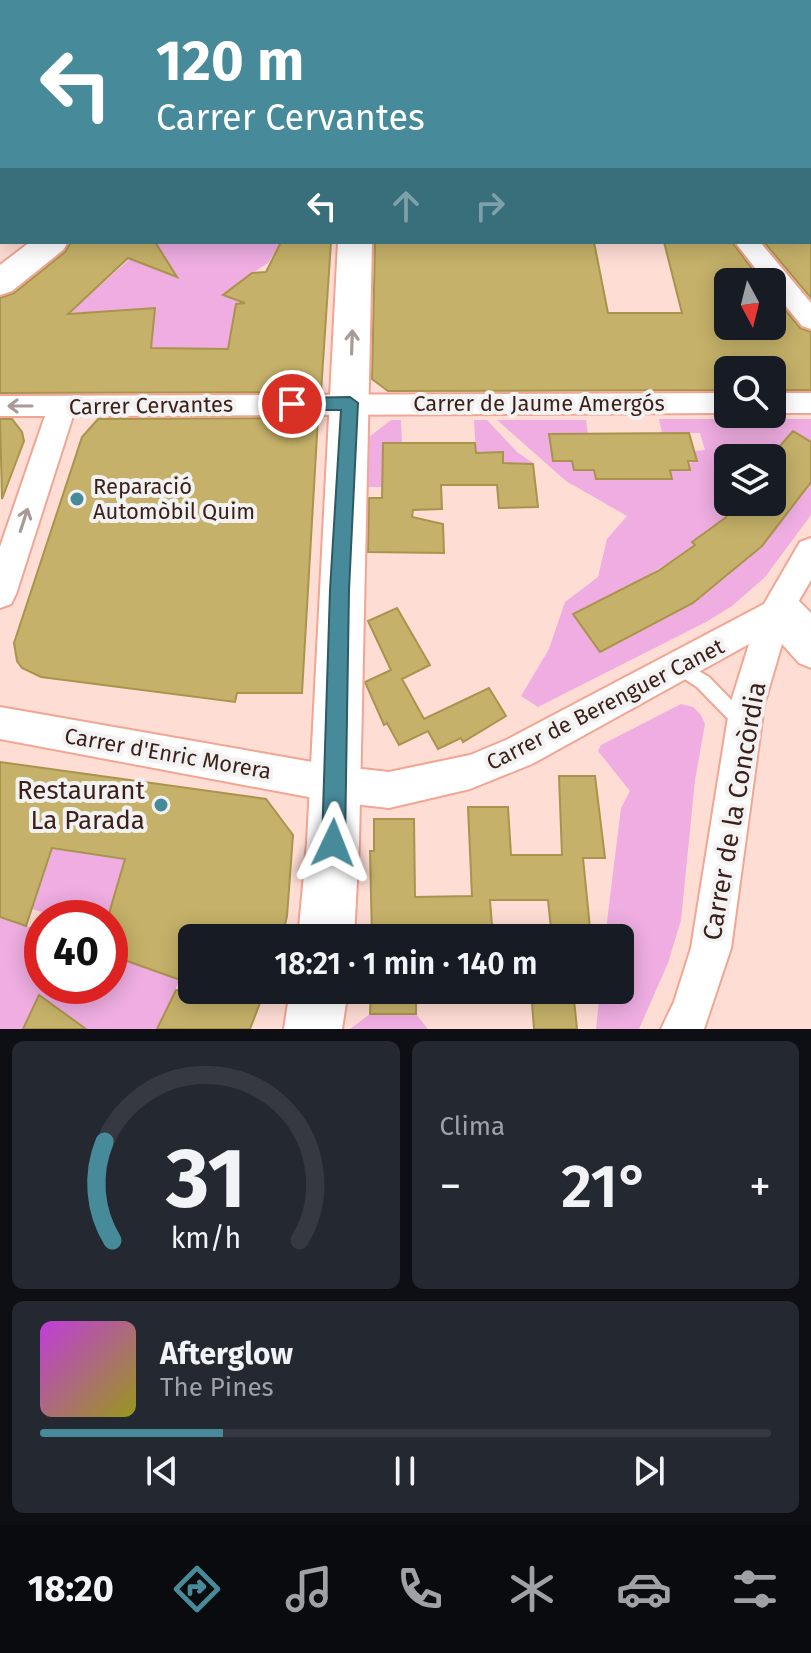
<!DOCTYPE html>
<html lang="es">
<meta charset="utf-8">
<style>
:root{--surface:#171b24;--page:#242831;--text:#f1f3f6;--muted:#9ea1a6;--line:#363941;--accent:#478b9a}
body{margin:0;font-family:"Fira Sans",sans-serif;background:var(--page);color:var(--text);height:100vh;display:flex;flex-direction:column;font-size:30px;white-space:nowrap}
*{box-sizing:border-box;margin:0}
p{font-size:26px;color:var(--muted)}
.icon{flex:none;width:44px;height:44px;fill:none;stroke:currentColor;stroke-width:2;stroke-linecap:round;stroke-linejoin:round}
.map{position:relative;height:1029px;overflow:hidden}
.side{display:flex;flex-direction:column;gap:12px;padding:12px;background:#0d0f14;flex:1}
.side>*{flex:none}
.hud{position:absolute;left:0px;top:0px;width:812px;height:244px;box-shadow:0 4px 20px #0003;background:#478b9a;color:#fff;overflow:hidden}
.needle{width:52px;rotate:173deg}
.controls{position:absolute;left:714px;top:268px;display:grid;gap:16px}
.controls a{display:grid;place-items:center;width:72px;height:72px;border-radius:12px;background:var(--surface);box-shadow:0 4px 20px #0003;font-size:40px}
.speed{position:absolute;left:24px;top:900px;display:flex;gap:16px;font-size:40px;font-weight:700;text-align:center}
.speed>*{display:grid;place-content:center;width:104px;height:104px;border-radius:50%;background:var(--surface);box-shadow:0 4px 20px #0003;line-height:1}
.speed .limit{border:12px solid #d22;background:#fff;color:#111}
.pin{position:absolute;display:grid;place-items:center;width:68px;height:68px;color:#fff;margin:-34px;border:4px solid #fff;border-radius:50%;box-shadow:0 2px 8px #0007}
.me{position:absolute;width:88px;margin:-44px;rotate:2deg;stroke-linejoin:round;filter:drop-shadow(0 0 6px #0008)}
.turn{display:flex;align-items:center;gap:28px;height:168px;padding:0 24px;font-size:36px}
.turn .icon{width:104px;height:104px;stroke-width:2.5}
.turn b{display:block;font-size:56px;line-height:68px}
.lanes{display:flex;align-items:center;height:76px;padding:0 24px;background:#0003;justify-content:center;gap:40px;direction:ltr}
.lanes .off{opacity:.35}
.big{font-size:60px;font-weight:600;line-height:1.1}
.side .widget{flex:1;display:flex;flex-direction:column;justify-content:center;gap:12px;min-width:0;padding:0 28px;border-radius:12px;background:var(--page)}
.side .dial{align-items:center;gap:0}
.dial svg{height:208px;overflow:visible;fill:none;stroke:var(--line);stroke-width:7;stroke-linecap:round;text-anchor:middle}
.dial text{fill:var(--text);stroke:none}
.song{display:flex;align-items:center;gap:24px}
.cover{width:96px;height:96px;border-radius:12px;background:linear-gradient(135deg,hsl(290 70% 55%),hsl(60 70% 35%))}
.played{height:8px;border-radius:4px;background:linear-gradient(90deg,var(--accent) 25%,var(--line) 25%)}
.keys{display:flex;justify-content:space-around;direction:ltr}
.heat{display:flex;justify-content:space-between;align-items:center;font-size:44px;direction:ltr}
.side .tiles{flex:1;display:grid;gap:12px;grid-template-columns:1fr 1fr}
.widget:last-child{grid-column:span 2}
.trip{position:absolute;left:178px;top:924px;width:456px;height:80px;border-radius:12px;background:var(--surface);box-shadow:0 4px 20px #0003;font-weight:600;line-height:80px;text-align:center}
.tabs{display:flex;height:128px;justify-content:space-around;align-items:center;background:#090b0e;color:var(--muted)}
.tabs .icon{width:56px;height:56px}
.tabs .active{color:var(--accent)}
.tabs b{font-size:36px;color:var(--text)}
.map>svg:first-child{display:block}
.green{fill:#efade1}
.building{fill:#c5b169;stroke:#a8944c;stroke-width:2}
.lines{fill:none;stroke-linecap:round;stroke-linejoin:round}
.lane-casing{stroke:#f1a592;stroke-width:4}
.street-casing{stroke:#f1a592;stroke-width:4}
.secondary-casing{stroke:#f1a592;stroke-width:4}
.lane{fill:#fff;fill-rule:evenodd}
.street{fill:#fff;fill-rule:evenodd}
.secondary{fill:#fff;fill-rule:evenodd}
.oneway{stroke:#a79a97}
.route{fill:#478b9a;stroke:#2e5a64;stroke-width:2}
.poi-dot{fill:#478b9a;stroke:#f2f2f2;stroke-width:3}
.labels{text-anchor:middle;stroke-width:8;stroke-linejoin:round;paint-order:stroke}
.street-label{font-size:22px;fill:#3c1f18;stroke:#f2f2f2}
.poi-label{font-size:22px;fill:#3c1f18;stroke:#f2f2f2;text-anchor:start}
.near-poi-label{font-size:26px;fill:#3c1f18;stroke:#f2f2f2;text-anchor:end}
.near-street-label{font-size:26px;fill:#3c1f18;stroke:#f2f2f2}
</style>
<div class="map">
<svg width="811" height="1029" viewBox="0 0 811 1029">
<rect width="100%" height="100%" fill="#feddd5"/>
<path class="green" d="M155 242H281L268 263 243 279 274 280 239 374 190 349 151 348 155 308 83 322 84 312 69 313 130 259 164 271 169 264Z
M659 419H811V442L793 432 770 458H728V502H739C693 555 633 585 574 614L600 652 692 603 729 575 727 572 762 546 789 512 811 477V515L765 577 732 606 706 622 538 707 521 696 549 649 565 602 598 577 607 539 627 516 566 481 497 420H586L588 434H549L552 451 564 461H572L575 470H594L596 479H671L670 470 696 461 694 451 705 450 700 433H662Z
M391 420H401L402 443 383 444 382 487H362L364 441Z
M474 420H487L517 452 533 463 534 474 515 469 514 463H503L502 452 476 453Z
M681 704 693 707 701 715 705 724 695 780 681 920 668 963 639 1029H596L600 990H620V938H605L621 808 630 791 598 751 601 745Z
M53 848 125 859 107 918H62L32 909Z
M0 917 42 931V986H110V955L180 980 157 1029H86L39 996 23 1029H0Z
M370 1014H416L428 1029H350Z"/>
<path class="building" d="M71 242H155L177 277 128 258 68 314 155 308 151 348 228 349 236 304 245 303 223 295 252 273 266 272 281 242H331L321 392 0 393V298L14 293 65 252Z
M375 242H594L608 313H682L664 242H732L762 282H728V326H772V294L800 328 811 332V390H772V370H728V390L388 391 372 379Z
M764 242H811V298Z
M318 418 302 693H237L235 702 41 677 22 668 17 661 14 643 82 437 98 419Z
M0 419H12L22 432 24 441 2 499Z
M793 431 811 442V482L762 546 693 603 600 652 573 614 658 571 695 545 692 542 725 518 739 502H772V455Z
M689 433 697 461H688L690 470H670L672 479H596L594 470H574L572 461H553L549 434Z
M383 443H475L476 453 503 452V463L533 464 538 507 499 508 497 485H441L442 509 413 510 412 517 443 524 444 553 368 552 369 498H382Z
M397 608 430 665 402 679 424 719 489 688 506 716 463 742 461 738 438 749 428 731 399 745 387 723 384 725 365 682 391 670 368 621Z
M0 762 266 799 293 835 287 916 282 938H192V984L110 955V910L125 859 52 848 26 926 0 917Z
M559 776H595L605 858H583L591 938H552L548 900H490L493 938H372L370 851H374V819H414L415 897 472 896 468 807H508L511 855H562Z
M176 990H265L250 1029H157Z
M371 990H416V1014H370Z
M531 990H573L577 1029H534Z
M39 995 86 1029H23Z"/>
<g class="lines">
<defs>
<path id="lane" d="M785 591 790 592 811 613V630L806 628 780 602 778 597 780 592Z
M680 660 709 677 746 715 748 720 746 725 740 728 734 725 697 687 674 672 672 667 674 662Z"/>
<path id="street" d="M131 0H149V2H131Z
M599 0H617L618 2H600Z
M0 44H2V56H0Z
M810 199H811V213H810Z
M735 242H760L811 303V329L802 326 772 289V282H766Z
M728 393V413L73 416 16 594 11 604 0 608V547L45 416H0V396Z
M772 393H811V413H772Z
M811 538V580L793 611 811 630V668L799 663 782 644 764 705 731 948 704 1029H661L674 1002 691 948 730 705 749 644 532 764 470 789 389 808 335 802 0 739V707L335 766 389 772 470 755 506 740 764 604 800 542Z"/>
<path id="secondary" d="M304 0H330V2H304Z
M423 0H460L462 2H425Z
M810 8H811V24H810Z
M30 242H68L63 250 12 291 0 295V265Z
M338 242H372L359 843 354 938H298L307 843Z
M290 990H348L342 1029H284Z"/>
</defs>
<use href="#lane" class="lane-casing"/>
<use href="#street" class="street-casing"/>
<use href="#secondary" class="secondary-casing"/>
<use href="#lane" class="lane"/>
<use href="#street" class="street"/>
<use href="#secondary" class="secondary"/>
</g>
<defs><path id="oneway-shaft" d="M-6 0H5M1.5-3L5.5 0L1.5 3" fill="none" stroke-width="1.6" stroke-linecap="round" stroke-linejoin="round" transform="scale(2)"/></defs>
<g class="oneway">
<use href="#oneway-shaft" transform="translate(352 342) rotate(-88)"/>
<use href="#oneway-shaft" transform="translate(20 406) rotate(-180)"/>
<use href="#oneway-shaft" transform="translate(24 520) rotate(-72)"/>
</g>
<path class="route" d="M350 397 358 403 349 590 345 843 341 851 333 854 325 851 322 843 330 590 341 410H292L284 404 292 398Z"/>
<g class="poi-dot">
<circle cx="77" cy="499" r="8"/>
<circle cx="161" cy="805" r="8"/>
</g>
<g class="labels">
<g class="street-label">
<text x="539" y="411">Carrer de Jaume Amergós</text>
<text transform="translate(151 405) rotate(-1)" y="8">Carrer Cervantes</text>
<text transform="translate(605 704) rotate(-27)" y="8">Carrer de Berenguer Canet</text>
<text transform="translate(168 753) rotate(10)" y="8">Carrer d'Enric Morera</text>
</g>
<g class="poi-label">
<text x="93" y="494">Reparació<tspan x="93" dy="25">Automòbil Quim</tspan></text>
</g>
<g class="near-poi-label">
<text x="145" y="799">Restaurant<tspan x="145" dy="30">La Parada</tspan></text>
</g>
<g class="near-street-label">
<text transform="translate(734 811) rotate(-80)" y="9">Carrer de la Concòrdia</text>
</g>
</g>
</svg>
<div class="controls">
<a><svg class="needle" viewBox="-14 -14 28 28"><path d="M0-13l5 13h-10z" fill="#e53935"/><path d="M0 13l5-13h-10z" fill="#9ea1a6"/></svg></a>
<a><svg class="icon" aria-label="search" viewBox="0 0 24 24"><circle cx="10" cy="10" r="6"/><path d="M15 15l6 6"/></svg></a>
<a><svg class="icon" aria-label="layers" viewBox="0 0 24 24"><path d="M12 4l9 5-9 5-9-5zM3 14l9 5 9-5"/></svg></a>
</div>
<div class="speed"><div class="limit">40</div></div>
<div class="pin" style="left:292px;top:404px;background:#d93025"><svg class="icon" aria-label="arrive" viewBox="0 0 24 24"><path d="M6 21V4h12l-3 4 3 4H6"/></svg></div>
<svg class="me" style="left:333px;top:843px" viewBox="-20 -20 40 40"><path d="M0-17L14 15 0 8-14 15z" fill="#478b9a" stroke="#fff" stroke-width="4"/></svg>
<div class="trip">18:21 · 1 min · 140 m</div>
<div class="hud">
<div class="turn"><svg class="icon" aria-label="left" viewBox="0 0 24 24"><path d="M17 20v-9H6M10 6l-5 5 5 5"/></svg><div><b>120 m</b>Carrer Cervantes</div></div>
<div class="lanes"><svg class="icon" aria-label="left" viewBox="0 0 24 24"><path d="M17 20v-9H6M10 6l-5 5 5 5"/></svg><svg class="icon off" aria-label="ahead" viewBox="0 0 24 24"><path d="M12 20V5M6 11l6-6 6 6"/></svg><svg class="icon off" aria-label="right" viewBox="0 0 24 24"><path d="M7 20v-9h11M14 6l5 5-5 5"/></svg></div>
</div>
</div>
<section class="side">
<div class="tiles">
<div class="widget dial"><svg viewBox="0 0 100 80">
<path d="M14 69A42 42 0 1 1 86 69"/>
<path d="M14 69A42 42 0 0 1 11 31" stroke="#478b9a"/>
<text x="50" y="56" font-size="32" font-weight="700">31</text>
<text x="50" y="72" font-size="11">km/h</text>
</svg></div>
<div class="widget"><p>Clima</p>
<div class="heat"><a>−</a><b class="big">21°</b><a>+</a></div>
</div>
<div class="widget">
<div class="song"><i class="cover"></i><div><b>Afterglow</b><p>The Pines</p></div></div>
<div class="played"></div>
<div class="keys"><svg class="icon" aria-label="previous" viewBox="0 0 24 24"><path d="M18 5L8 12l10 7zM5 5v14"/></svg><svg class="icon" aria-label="pause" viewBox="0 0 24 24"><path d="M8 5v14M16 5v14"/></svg><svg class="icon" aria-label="next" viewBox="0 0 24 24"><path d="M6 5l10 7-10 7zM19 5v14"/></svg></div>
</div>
</div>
</section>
<nav class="tabs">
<b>18:20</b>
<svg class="icon active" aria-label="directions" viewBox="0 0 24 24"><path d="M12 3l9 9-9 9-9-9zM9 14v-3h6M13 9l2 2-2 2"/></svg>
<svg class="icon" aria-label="music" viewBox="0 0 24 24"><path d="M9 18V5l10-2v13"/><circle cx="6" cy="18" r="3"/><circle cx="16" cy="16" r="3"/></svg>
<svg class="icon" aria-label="phone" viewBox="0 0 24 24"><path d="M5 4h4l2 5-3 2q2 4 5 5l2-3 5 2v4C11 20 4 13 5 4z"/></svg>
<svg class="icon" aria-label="climate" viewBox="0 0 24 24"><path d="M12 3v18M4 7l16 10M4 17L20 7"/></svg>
<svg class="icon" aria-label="car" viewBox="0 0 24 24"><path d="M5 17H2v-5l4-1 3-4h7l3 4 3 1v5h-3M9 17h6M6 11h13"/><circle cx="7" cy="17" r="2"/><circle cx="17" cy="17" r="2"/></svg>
<svg class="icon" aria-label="filters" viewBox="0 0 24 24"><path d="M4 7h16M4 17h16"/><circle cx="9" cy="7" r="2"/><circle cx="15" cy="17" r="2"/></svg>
</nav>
